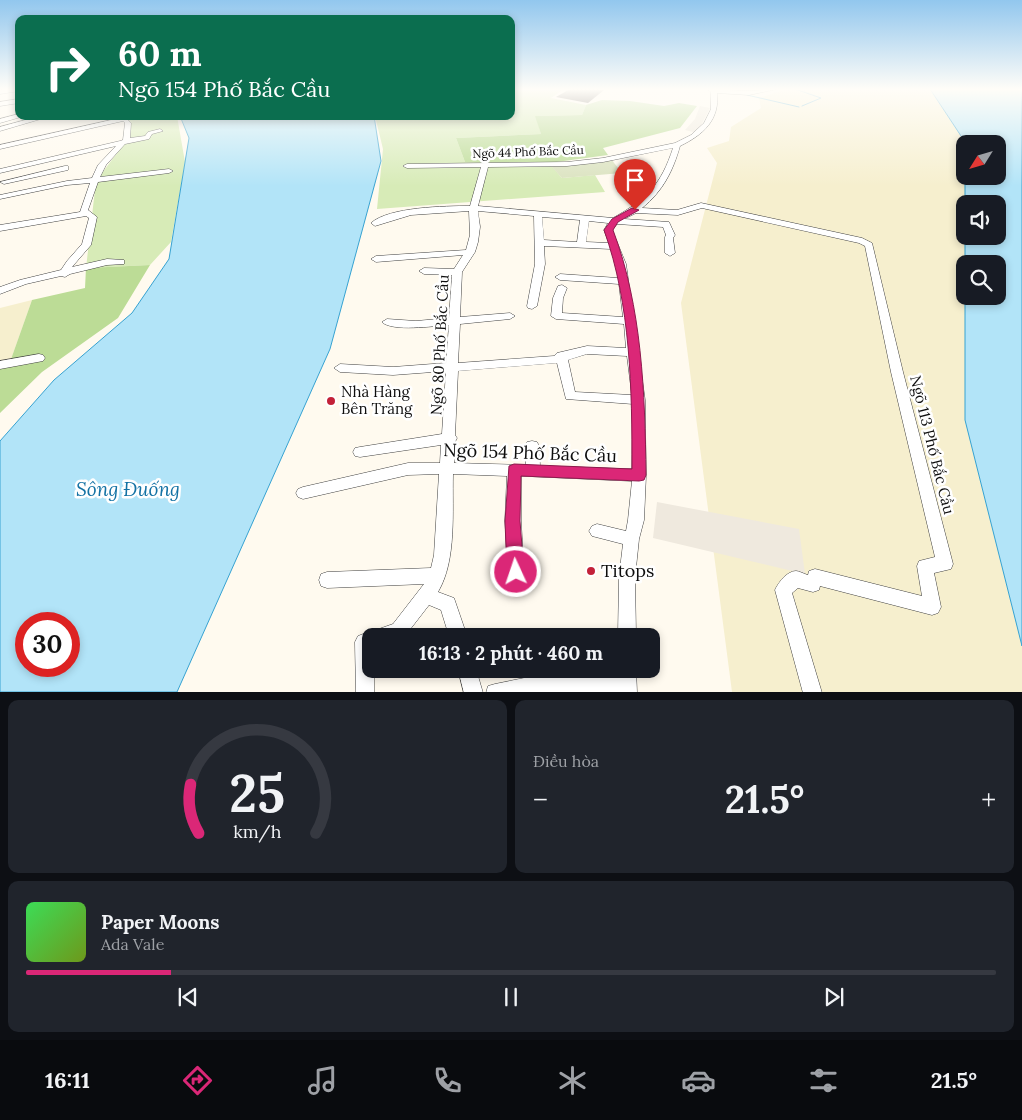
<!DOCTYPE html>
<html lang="vi">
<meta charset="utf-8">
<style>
:root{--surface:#171b24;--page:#20242c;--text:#f1f3f6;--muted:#9ea1a6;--line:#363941;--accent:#db2777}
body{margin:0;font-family:Lora,serif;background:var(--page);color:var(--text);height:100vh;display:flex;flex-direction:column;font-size:19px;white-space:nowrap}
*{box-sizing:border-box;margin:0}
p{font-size:16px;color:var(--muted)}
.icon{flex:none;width:28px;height:28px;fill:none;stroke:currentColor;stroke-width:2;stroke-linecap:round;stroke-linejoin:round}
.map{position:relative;height:692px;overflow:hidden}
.panel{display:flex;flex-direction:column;gap:8px;padding:8px;background:#0d0f14;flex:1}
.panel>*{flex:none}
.guide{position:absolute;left:15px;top:15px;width:500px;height:105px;border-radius:10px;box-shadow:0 2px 8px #0003;background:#0b6e4f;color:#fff;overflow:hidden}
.needle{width:32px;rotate:233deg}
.tools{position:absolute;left:956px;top:135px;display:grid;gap:10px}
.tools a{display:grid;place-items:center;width:50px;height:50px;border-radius:10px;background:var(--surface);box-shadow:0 2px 8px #0003;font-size:25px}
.speed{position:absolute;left:15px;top:612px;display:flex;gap:10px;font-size:25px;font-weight:700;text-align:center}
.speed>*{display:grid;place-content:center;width:65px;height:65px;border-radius:50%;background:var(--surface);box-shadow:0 2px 8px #0003;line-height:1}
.speed .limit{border:8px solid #d22;background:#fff;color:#111}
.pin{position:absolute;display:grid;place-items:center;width:42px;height:42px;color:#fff;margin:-51px -21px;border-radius:50% 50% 50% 0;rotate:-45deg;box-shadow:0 0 5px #0007}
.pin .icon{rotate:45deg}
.me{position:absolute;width:55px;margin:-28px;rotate:357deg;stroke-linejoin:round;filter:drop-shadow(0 0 4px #0008)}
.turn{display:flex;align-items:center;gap:18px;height:105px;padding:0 20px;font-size:22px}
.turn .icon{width:65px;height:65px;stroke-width:2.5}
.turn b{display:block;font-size:35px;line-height:42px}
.big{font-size:38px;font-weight:800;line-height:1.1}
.panel .widget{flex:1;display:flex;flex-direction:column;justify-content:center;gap:8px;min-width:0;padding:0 18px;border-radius:10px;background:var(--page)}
.panel .dial{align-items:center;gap:0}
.dial svg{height:130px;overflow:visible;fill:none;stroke:var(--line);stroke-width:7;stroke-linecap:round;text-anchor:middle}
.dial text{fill:var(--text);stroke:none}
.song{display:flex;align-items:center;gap:15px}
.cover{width:60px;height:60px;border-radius:8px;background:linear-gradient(135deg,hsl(130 70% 55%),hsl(80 70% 35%))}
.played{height:5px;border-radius:2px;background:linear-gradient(90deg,var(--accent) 15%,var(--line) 15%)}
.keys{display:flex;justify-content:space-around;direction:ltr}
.heat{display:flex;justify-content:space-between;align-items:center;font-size:28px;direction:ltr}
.panel .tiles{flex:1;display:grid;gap:8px;grid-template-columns:1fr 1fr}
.widget:last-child{grid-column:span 2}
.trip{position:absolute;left:362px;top:628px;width:298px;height:50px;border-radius:10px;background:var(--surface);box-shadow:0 2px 8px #0003;font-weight:800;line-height:50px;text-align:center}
.tab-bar{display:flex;height:80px;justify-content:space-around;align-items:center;background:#090b0e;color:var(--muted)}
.tab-bar .icon{width:35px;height:35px}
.tab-bar .on{color:var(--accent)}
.tab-bar b{font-size:22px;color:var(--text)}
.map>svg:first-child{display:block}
.farmland{fill:#f6efce}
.green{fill:#d7ebb7}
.forest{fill:#bcdc96}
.cemetery{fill:#dae2bf}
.plaza{fill:#efe9de}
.water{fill:#b2e4f8;stroke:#37a2d1;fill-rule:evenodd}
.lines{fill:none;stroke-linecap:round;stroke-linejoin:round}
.stream{stroke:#37a2d1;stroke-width:1}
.building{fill:#574e4a}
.minor-casing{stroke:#414141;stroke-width:1}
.minor{fill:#fff;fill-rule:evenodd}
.route{fill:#db2777;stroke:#8e194d}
.poi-dot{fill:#c32138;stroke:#fff;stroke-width:2}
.labels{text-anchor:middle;stroke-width:5;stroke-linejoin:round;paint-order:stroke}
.far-street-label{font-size:12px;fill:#0e0e0e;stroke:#fff}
.street-label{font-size:15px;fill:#0e0e0e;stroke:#fff}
.poi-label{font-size:15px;fill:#0e0e0e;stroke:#fff;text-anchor:start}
.near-street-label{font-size:18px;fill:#0e0e0e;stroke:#fff}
.near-poi-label{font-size:18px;fill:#0e0e0e;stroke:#fff;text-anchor:start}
.near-water-label{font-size:19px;font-style:italic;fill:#1372a4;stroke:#fff}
</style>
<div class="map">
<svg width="1022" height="693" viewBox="0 0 1022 693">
<rect width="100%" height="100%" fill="#fffaef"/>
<path class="farmland" d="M786 89H930L965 142V236H973L976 264H965V296H978L1022 485V692H732L681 303 717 163 707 148 729 141 731 127 761 108 759 98Z
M32 300 10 362 0 365V308Z"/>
<path class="green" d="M511 89H564L551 98 586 105 582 115 536 116 541 134 456 138 465 162 549 163 562 178 595 175 605 192 377 209 383 149 375 116H511Z
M123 116H177L185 162 171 242 150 265 86 268 96 181 126 141 125 119Z"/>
<path class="forest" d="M602 100 630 101 664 106 679 103 697 106 680 128 603 148 608 155 549 163 465 162 456 138 541 134 535 116 582 115 586 105Z
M150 265 118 318 42 372 0 413V365L10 362 32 300 85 288 86 268Z"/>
<path class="cemetery" d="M611 159 622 173 562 178 551 166Z"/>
<path class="plaza" d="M700 106 710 108 697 133 685 130 695 119Z
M657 502 799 529 805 574 653 538Z"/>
<path class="water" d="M930 89H1022V646L965 420V296H998V264H965V236H998V204H965V228V142ZM965 144H998V176H965Z
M180 116H374L381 161 330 349 177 692H0V441L54 380 132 313 169 259 189 138ZM26 624H69V666H26Z"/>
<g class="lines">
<path class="stream" d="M795 89 821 98 802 106
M747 95 799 107"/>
</g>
<path class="building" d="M570 89H595L604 90 588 103 556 97Z"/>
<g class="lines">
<defs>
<path id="minor" d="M11 89H19V91L0 94V90Z
M707 89 749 91 777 89 749 95 717 93C720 120 703 135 680 146 673 171 663 191 642 208L677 210 701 203 862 238 872 243 903 372 953 564 951 569 934 573 941 607 938 613 932 615 820 586 819 590 813 592 798 588 792 593 822 693H803L775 590C778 583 787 571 796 571 799 571 804 574 808 575L809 571 815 569 922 596 917 566 919 561 935 557 891 372 865 246 859 243 702 208 678 215 636 213 624 219 669 222 675 235 673 238 675 253 670 256 665 253V237L666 235 663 227 617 224 612 230 626 264 645 400 646 475 644 520 639 539 635 577 636 636H618L619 577 623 544 592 536 589 531 592 526 597 524 626 531 628 520 632 481 521 476V521L524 572 522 577 516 580 510 577 508 572 505 521 507 476 453 474C452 511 457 560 438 592L454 598 467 636H449L441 610 429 605 405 636H371V669H374V693H356L355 642 358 636 371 631 375 633 376 630 393 624 424 584 327 588 321 586 319 580 321 574 327 572 431 568 434 555 439 474 408 475 303 499 298 497 296 493 298 489 303 487 408 463H440L441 445 360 457 355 456 353 452 355 448 360 447 442 434 446 371 393 375 340 372 334 368 340 364 393 367 446 363 449 325C434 326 392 332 382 322L387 319 416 321 449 318 452 275 424 274 419 271 424 268 454 269 463 255 376 262 371 259 376 256 466 250 470 235 469 211 411 215 375 226 371 223C389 207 445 206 470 206L481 167 407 168 403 166 407 164 567 162 603 158 675 143 691 135 704 123 711 109V92ZM673 148C661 185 647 199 613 218L478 206 488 167 567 166 603 162ZM478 211 534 216 535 264 527 306 528 308 532 309 537 306 545 264 544 246 611 249 616 264 618 278 560 274 555 277 560 280 619 284 623 317 562 313 563 298 567 288 562 285 558 286 553 298 551 316 556 319 624 324 626 348 587 346 557 353 554 356 458 363 460 324 510 319 515 316 510 313 460 317 462 272 475 252 478 242 480 227ZM542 217 580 220 577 242 544 240ZM589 221 608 223 604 230 609 243 586 242ZM587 354 627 356 632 395 575 392 568 360ZM557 363 566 399 633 404 632 469 540 466 539 446 537 442 532 441 527 442 525 446 526 465 454 463 455 442 457 438 455 435 458 371Z
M19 99V103L0 106V102Z
M19 114 21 117 0 123V119Z
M40 116H51L0 131V127Z
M125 117 131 123 130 138 145 136 148 132 160 129 163 131 152 134 149 139 125 144 106 165 100 177 169 169 173 171 169 173 98 182 88 210 97 217 91 245 72 267 107 259 124 260V264L107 265 70 274 65 277 61 276 26 284 0 294V287L20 280 61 270 67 261 82 244 89 218 86 216 0 231V225L80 212 90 183 67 185 0 199V195L67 181 92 178 98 165 116 146 0 173V169L120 141 123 140 125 123 123 121 0 149V145Z
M65 166H68V170L4 184 0 182Z
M39 354 43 355 45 358 43 361 0 369V361Z
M458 669H476L483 693H464Z
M618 669H636L637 693H486L488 686 495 684 539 675 618 674Z"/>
</defs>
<use href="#minor" class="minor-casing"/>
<use href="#minor" class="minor"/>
</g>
<linearGradient id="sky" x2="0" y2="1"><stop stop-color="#92c7ee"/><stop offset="0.48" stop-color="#fffdf8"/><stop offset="1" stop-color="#fffdf8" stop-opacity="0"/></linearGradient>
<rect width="1022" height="186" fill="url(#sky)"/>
<path class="route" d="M632 208 639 210 618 222 613 230C642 307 645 393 646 475L644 480 639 481 521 476 520 521 524 572 521 578 516 580 510 578 507 572 505 521 509 466 514 464 632 469C632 390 631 305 604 230L612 219Z"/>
<g class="poi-dot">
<circle cx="331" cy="401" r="5"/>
<circle cx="591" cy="571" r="5"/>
</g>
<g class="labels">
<g class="far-street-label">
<text transform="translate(528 152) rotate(-2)" y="4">Ngõ 44 Phố Bắc Cầu</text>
</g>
<g class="street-label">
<text transform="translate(440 345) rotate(-87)" y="5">Ngõ 80 Phố Bắc Cầu</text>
<text transform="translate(932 445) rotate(76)" y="5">Ngõ 113 Phố Bắc Cầu</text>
</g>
<g class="poi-label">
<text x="341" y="397">Nhà Hàng<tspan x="341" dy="17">Bên Trăng</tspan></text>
</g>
<g class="near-street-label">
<text transform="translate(530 453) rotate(2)" y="6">Ngõ 154 Phố Bắc Cầu</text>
</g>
<g class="near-poi-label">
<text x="601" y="577">Titops</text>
</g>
<g class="near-water-label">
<text x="128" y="496">Sông Đuống</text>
</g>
</g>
</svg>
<div class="tools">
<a><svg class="needle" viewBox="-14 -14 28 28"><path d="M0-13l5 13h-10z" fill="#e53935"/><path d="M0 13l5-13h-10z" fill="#9ea1a6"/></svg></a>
<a><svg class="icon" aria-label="sound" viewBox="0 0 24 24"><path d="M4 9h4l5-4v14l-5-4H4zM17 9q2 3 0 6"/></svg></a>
<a><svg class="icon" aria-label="search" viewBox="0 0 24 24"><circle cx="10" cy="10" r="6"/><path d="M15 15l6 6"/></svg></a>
</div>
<div class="speed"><div class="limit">30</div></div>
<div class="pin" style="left:635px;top:210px;background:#d93025"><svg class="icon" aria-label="arrive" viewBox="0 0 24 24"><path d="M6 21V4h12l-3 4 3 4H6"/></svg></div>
<svg class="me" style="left:516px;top:572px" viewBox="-20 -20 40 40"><circle r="17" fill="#db2777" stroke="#fff" stroke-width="3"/><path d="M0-11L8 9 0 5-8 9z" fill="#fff"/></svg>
<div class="trip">16:13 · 2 phút · 460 m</div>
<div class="guide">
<div class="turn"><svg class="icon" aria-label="right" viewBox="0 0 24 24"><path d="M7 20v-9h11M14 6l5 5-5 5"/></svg><div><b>60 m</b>Ngõ 154 Phố Bắc Cầu</div></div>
</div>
</div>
<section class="panel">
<div class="tiles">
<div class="widget dial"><svg viewBox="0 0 100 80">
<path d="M14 69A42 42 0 1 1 86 69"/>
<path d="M14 69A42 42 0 0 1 9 39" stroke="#db2777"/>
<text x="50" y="56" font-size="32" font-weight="700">25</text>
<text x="50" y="72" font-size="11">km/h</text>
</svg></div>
<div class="widget"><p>Điều hòa</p>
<div class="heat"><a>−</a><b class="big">21.5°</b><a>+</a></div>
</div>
<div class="widget">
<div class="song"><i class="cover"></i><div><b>Paper Moons</b><p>Ada Vale</p></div></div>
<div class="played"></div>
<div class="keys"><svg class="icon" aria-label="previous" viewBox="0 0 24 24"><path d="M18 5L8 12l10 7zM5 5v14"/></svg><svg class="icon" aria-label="pause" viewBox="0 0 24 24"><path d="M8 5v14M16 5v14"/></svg><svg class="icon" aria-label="next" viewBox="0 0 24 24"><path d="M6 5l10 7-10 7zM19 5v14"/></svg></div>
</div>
</div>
</section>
<nav class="tab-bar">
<b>16:11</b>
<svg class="icon on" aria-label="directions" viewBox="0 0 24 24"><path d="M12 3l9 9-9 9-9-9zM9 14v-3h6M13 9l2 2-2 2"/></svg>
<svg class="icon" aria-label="music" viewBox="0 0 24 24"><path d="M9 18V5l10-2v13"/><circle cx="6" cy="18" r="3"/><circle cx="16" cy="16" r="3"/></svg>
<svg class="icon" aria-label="phone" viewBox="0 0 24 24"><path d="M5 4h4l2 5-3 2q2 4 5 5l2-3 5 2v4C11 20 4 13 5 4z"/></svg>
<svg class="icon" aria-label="climate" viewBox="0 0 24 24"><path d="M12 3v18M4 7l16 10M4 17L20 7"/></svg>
<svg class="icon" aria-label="car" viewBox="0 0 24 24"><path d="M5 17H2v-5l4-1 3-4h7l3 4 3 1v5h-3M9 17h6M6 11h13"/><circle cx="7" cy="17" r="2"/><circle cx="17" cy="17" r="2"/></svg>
<svg class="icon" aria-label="filters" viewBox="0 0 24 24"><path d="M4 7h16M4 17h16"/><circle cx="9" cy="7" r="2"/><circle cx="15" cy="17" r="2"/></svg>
<b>21.5°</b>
</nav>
